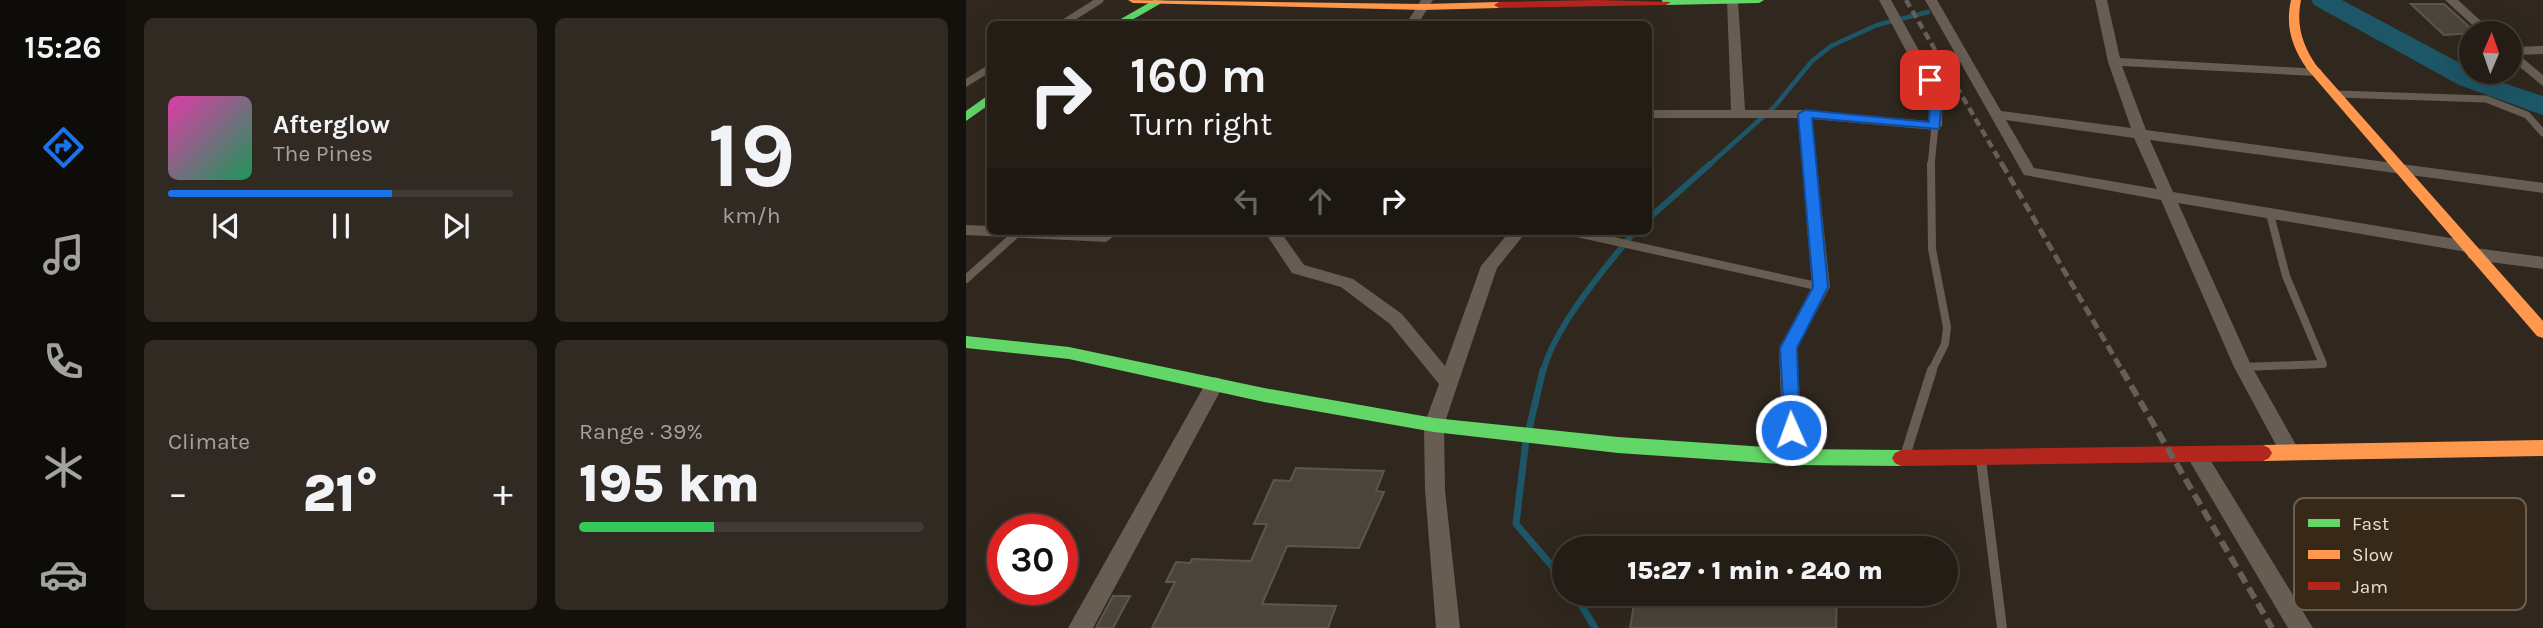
<!DOCTYPE html>
<meta charset="utf-8">
<style>
:root{--surface:#241d16;--page:#302a23;--text:#f1f3f6;--muted:#a3a2a1;--line:#413b35;--accent:#1a73e8}
body{margin:0;font-family:Karla,sans-serif;background:var(--page);color:var(--text);height:100vh;display:flex;flex-direction:column;font-size:26px;white-space:nowrap}
*{box-sizing:border-box;margin:0}
p{font-size:23px;color:var(--muted)}
.icon{flex:none;width:38px;height:38px;fill:none;stroke:currentColor;stroke-width:2;stroke-linecap:round;stroke-linejoin:round}
.map{position:relative;flex:1;overflow:hidden}
.drawer{display:flex;flex-direction:column;gap:18px;padding:18px;background:#14100c;width:840px}
.drawer>*{flex:none}
.banner{position:absolute;left:21px;top:21px;width:665px;height:214px;border-radius:10px;box-shadow:0 7px 28px #0002,0 0 0 2px var(--line);background:#241d16;color:var(--text);overflow:hidden}
.needle{width:46px;rotate:2deg}
.fabs{position:absolute;left:1493px;top:21px;display:grid;gap:14px}
.fabs a{display:grid;place-items:center;width:63px;height:63px;border-radius:50%;background:var(--surface);box-shadow:0 7px 28px #0002,0 0 0 2px var(--line);font-size:35px}
.speed{position:absolute;left:21px;top:514px;display:flex;gap:14px;font-size:35px;font-weight:700;text-align:center}
.speed>*{display:grid;place-content:center;width:91px;height:91px;border-radius:50%;background:var(--surface);box-shadow:0 7px 28px #0002,0 0 0 2px var(--line);line-height:1}
.speed .limit{border:10px solid #d22;background:#fff;color:#111}
.pin{position:absolute;display:grid;place-items:center;width:60px;height:60px;color:#fff;margin:-30px;border-radius:14px;box-shadow:0 4px 10px #0006}
.me{position:absolute;width:77px;margin:-38px;rotate:358deg;stroke-linejoin:round;filter:drop-shadow(0 0 5px #0008)}
.turn{display:flex;align-items:center;gap:24px;height:147px;padding:0 28px;font-size:32px}
.turn .icon{width:91px;height:91px;stroke-width:2.5}
.turn b{display:block;font-size:49px;line-height:60px}
.lanes{display:flex;align-items:center;height:66px;padding:0 28px;background:#0003;justify-content:center;gap:35px;direction:ltr}
.lanes .off{opacity:.35}
.big{font-size:52px;font-weight:800;line-height:1.1}
.drawer .widget{flex:1;display:flex;flex-direction:column;justify-content:center;gap:10px;min-width:0;padding:0 24px;border-radius:10px;background:var(--page)}
.drawer .dial{align-items:center;gap:0}
.dial b{font-size:91px;line-height:1}
.song{display:flex;align-items:center;gap:21px}
.cover{width:84px;height:84px;border-radius:10px;background:linear-gradient(135deg,hsl(320 70% 55%),hsl(150 70% 35%))}
.played{height:7px;border-radius:4px;background:linear-gradient(90deg,var(--accent) 65%,var(--line) 65%)}
.keys{display:flex;justify-content:space-around;direction:ltr}
.heat{display:flex;justify-content:space-between;align-items:center;font-size:38px;direction:ltr}
.charge{height:10px;border-radius:5px;background:linear-gradient(90deg,#34c759 39%,var(--line) 0)}
.drawer .tiles{flex:1;display:grid;gap:18px;grid-template-columns:repeat(2,1fr)}
.trip{position:absolute;left:586px;top:536px;width:406px;height:70px;border-radius:35px;background:var(--surface);box-shadow:0 7px 28px #0002,0 0 0 2px var(--line);font-weight:800;line-height:70px;text-align:center}
main{display:flex;flex:1;min-height:0}
.tabs{display:flex;flex-direction:column;width:126px;justify-content:space-around;align-items:center;background:#0e0c09;color:var(--muted)}
.tabs .icon{width:49px;height:49px}
.tabs .current{color:var(--accent)}
.tabs b{font-size:32px;color:var(--text)}
.map>svg:first-child{display:block}
.lines{fill:none;stroke-linecap:round;stroke-linejoin:round}
.stream-far2{stroke:#1d5666;stroke-width:4.5}
.stream-far1{stroke:#1d5666;stroke-width:6}
.stream{stroke:#1d5666;stroke-width:7}
.river{fill:#1d5666;fill-rule:evenodd}
.building{fill:#4b443c;stroke:#5d564e;stroke-width:2}
.lane-far2{stroke:#685d52;stroke-width:7}
.lane-far1{stroke:#685d52;stroke-width:8}
.lane{stroke:#685d52;stroke-width:10}
.street{fill:#685d52;fill-rule:evenodd}
.fast{fill:#63d668;fill-rule:evenodd}
.slow{fill:#ff974d;fill-rule:evenodd}
.jam{fill:#b3261e;fill-rule:evenodd}
.rail-far2{stroke:#675e55;stroke-width:4.5;stroke-dasharray:8 4.5;stroke-linecap:butt}
.rail-far1{stroke:#675e55;stroke-width:5;stroke-dasharray:10 5;stroke-linecap:butt}
.rail{stroke:#675e55;stroke-width:6;stroke-dasharray:12 6;stroke-linecap:butt}
.route{fill:#1a73e8;stroke:#114b97;stroke-width:2}
.key{fill:#372817;stroke:#6c5f50;stroke-width:2}
.key-label{font-size:19px;fill:#e8ded4}
</style>
<main>
<nav class="tabs">
<b>15:26</b>
<svg class="icon current" aria-label="directions" viewBox="0 0 24 24"><path d="M12 3l9 9-9 9-9-9zM9 14v-3h6M13 9l2 2-2 2"/></svg>
<svg class="icon" aria-label="music" viewBox="0 0 24 24"><path d="M9 18V5l10-2v13"/><circle cx="6" cy="18" r="3"/><circle cx="16" cy="16" r="3"/></svg>
<svg class="icon" aria-label="phone" viewBox="0 0 24 24"><path d="M5 4h4l2 5-3 2q2 4 5 5l2-3 5 2v4C11 20 4 13 5 4z"/></svg>
<svg class="icon" aria-label="climate" viewBox="0 0 24 24"><path d="M12 3v18M4 7l16 10M4 17L20 7"/></svg>
<svg class="icon" aria-label="car" viewBox="0 0 24 24"><path d="M5 17H2v-5l4-1 3-4h7l3 4 3 1v5h-3M9 17h6M6 11h13"/><circle cx="7" cy="17" r="2"/><circle cx="17" cy="17" r="2"/></svg>
</nav>
<section class="drawer">
<div class="tiles">
<div class="widget">
<div class="song"><i class="cover"></i><div><b>Afterglow</b><p>The Pines</p></div></div>
<div class="played"></div>
<div class="keys"><svg class="icon" aria-label="previous" viewBox="0 0 24 24"><path d="M18 5L8 12l10 7zM5 5v14"/></svg><svg class="icon" aria-label="pause" viewBox="0 0 24 24"><path d="M8 5v14M16 5v14"/></svg><svg class="icon" aria-label="next" viewBox="0 0 24 24"><path d="M6 5l10 7-10 7zM19 5v14"/></svg></div>
</div>
<div class="widget dial"><b>19</b><p>km/h</p></div>
<div class="widget"><p>Climate</p>
<div class="heat"><a>−</a><b class="big">21°</b><a>+</a></div>
</div>
<div class="widget"><p>Range · 39%</p><b class="big">195 km</b><div class="charge"></div></div>
</div>
</section>
<div class="map">
<svg width="1577" height="628" viewBox="0 0 1577 628">
<rect width="100%" height="100%" fill="#30271e"/>
<g class="lines">
<path class="stream-far2" d="M742 166 809 106 846 61 865 46 911 25 962 12"/>
<path class="stream-far1" d="M682 219 744 164
M577 372C588 327 639 268 669 231"/>
<path class="stream" d="M563 429 577 370
M560 440 550 524 598 580
M608 593 629 628"/>
<path class="river" d="M1345 0H1376L1505 69V72L1577 96V115L1493 85 1348 5Z"/>
</g>
<path class="building" d="M1445 4H1478L1510 33 1478 35Z
M330 468 418 471 410 491 418 492 393 548 321 546 296 604 370 606 362 628H186L209 582H200L210 562 224 563 226 559 285 561 301 524H288L308 480 324 481Z
M670 593H871L870 628H664Z
M147 596H164L147 628H130Z"/>
<g class="lines">
<path class="lane-far2" d="M96 24 134 0
M0 83 24 68
M1371 94 1520 99 1561 115 1577 133
M965 166 969 126"/>
<path class="lane-far1" d="M965 164 966 249 981 327 979 344 965 372
M602 231 855 287
M0 279 50 234
M1277 367 1357 364 1320 276 1304 214"/>
<path class="lane" d="M939 456 966 370
M1015 460 1036 628"/>
<path class="street" d="M455 0H467L452 24H440Z
M761 0 772 1 779 110H839L962 121 963 94 913 0H925L977 94 976 126 969 130 846 119 864 287 831 348 837 457 834 463 827 466 820 463 817 457 813 348 846 287 832 118H682V110H765Z
M959 0H971L1035 111 1165 128 1142 62 1129 0H1141L1154 58 1355 69V75L1350 76 1156 66 1180 130 1577 183V193L1184 140 1207 192 1502 241 1508 243 1509 248 1577 257V269L1508 260 1502 258 1501 252 1212 203 1285 365 1334 452 1331 458 1324 460 1317 458 1268 367 1195 200 1058 175ZM1040 120 1168 138 1191 189 1068 168Z
M1479 0H1492L1528 33H1515Z
M1577 46V54L1553 55 1577 75V86L1544 59V47Z
M0 225 24 226V231H142L148 236 140 242 0 235Z
M298 231H314L338 265 387 279 436 314 479 366 515 266 544 231H561L531 268 478 425 479 490 494 628H470L459 490 458 425 473 384 424 324 375 287 326 273Z
M249 377 256 379 258 384 127 628H102L242 379Z
M1230 446 1237 448 1347 628H1322L1223 460 1220 454 1223 448Z"/>
<path class="fast" d="M188 0 199 1 159 24H146Z
M696 0H798L793 3 700 5 696 4Z
M24 94V104L0 121V111Z
M0 336 103 347 298 388 468 418 652 437 827 449 935 450 941 453 944 458 941 463 935 466 827 465 652 453 468 432 298 402 103 359 0 348Z"/>
<path class="slow" d="M162 0 458 4 533 2 538 5 533 8 458 10 167 3Z
M1325 0H1335C1330 25 1336 44 1350 65L1577 321V338L1571 336 1341 69C1326 47 1319 27 1325 0Z
M1577 440V456L1297 461 1291 458 1288 453 1291 448 1297 445Z"/>
<path class="jam" d="M632 0 705 2 700 5 533 8 528 5 533 2Z
M1297 445 1303 448 1306 453 1303 458 1297 461 935 466 929 463 926 458 929 453 935 450Z"/>
<path class="rail-far2" d="M940 0 1037 166"/>
<path class="rail-far1" d="M1036 164 1157 372"/>
<path class="rail" d="M1156 370 1306 628"/>
</g>
<path class="route" d="M964 77 968 78 977 94 973 129 846 118 862 287 831 348 834 430 825 437 819 435 814 348 847 287 832 114 839 110 963 122 964 94 958 80Z"/>
<rect x="1328" y="498" width="232" height="112" rx="10" class="key"/>
<rect x="1342" y="519" width="32" height="8" fill="#63d668"/>
<rect x="1342" y="550" width="32" height="9" fill="#ff974d"/>
<rect x="1342" y="582" width="32" height="8" fill="#b3261e"/>
<g class="key-label">
<text x="1386" y="530">Fast</text>
<text x="1386" y="561">Slow</text>
<text x="1386" y="593">Jam</text>
</g>
</svg>
<div class="fabs">
<a><svg class="needle" viewBox="-14 -14 28 28"><path d="M0-13l5 13h-10z" fill="#e53935"/><path d="M0 13l5-13h-10z" fill="#a3a2a1"/></svg></a>
</div>
<div class="speed"><div class="limit">30</div></div>
<div class="pin" style="left:964px;top:80px;background:#d93025"><svg class="icon" aria-label="arrive" viewBox="0 0 24 24"><path d="M6 21V4h12l-3 4 3 4H6"/></svg></div>
<svg class="me" style="left:825px;top:430px" viewBox="-20 -20 40 40"><circle r="17" fill="#1a73e8" stroke="#fff" stroke-width="3"/><path d="M0-11L8 9 0 5-8 9z" fill="#fff"/></svg>
<div class="trip">15:27 · 1 min · 240 m</div>
<div class="banner">
<div class="turn"><svg class="icon" aria-label="right" viewBox="0 0 24 24"><path d="M7 20v-9h11M14 6l5 5-5 5"/></svg><div><b>160 m</b>Turn right</div></div>
<div class="lanes"><svg class="icon off" aria-label="left" viewBox="0 0 24 24"><path d="M17 20v-9H6M10 6l-5 5 5 5"/></svg><svg class="icon off" aria-label="ahead" viewBox="0 0 24 24"><path d="M12 20V5M6 11l6-6 6 6"/></svg><svg class="icon" aria-label="right" viewBox="0 0 24 24"><path d="M7 20v-9h11M14 6l5 5-5 5"/></svg></div>
</div>
</div>
</main>
